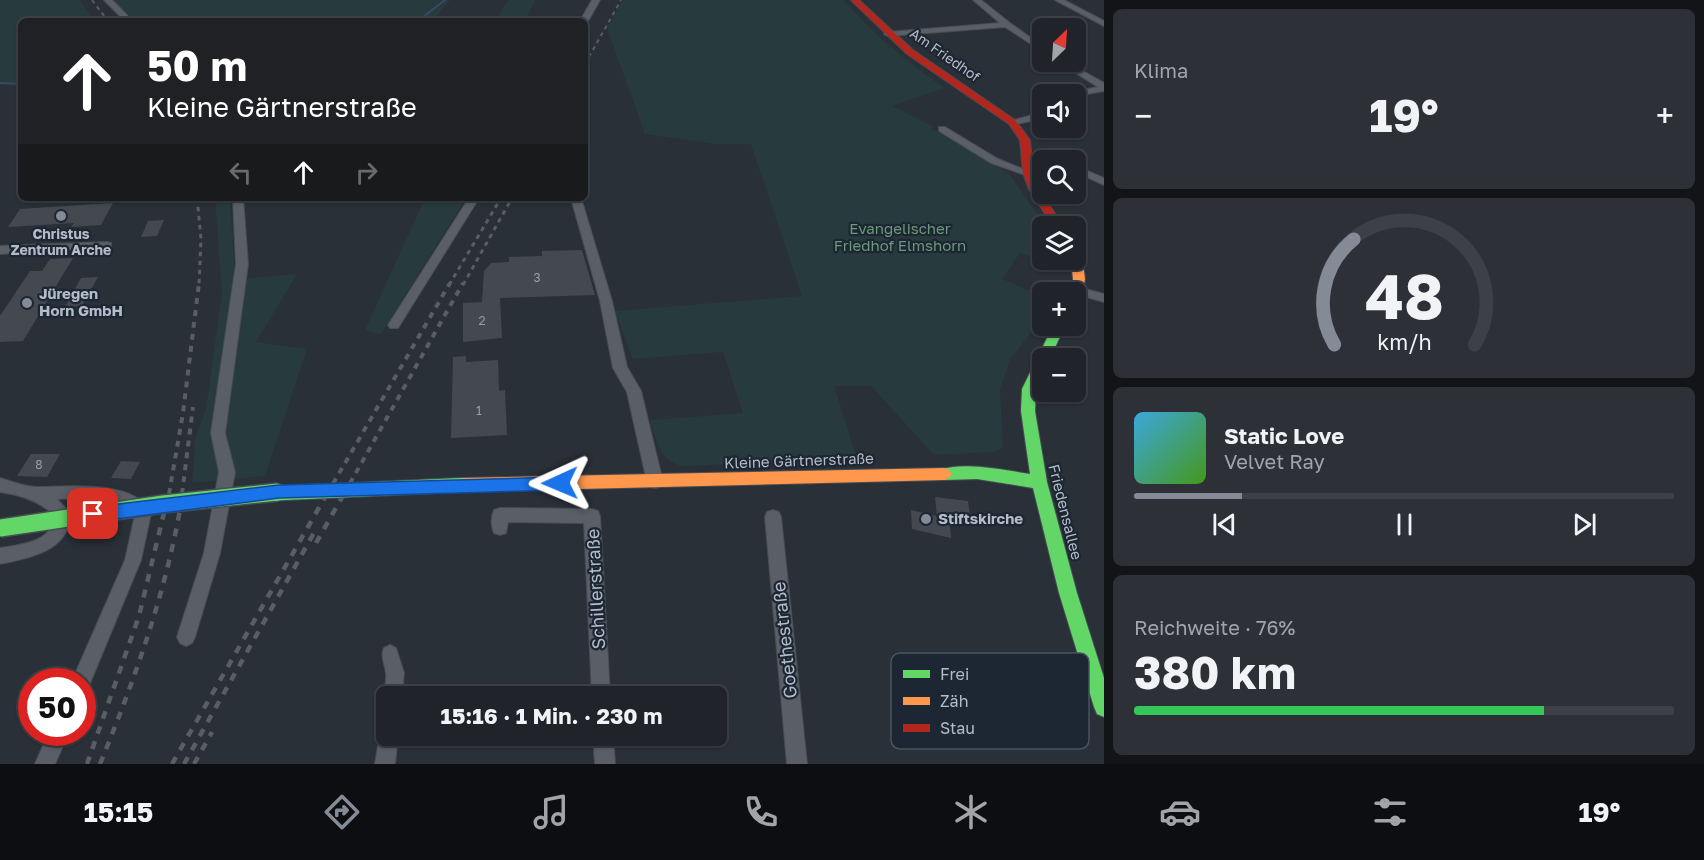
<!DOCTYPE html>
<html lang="de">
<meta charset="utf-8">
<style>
:root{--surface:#20242a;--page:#2d3036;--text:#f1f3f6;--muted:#a2a4a8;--line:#3d4147;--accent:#848b96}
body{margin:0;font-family:"Golos Text",sans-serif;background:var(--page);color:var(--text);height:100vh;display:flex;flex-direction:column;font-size:22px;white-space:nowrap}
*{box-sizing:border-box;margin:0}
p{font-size:20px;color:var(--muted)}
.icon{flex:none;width:33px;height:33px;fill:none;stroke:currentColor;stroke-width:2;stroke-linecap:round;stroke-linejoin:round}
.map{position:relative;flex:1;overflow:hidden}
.side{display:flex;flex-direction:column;gap:9px;padding:9px;background:#121417;width:600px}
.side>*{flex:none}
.guide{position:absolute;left:18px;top:18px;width:570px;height:183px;border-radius:9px;box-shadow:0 2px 4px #0004,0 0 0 2px var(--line);background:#202124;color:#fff;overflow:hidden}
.needle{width:39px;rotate:25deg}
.tools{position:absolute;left:1032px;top:18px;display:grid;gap:12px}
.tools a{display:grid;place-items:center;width:54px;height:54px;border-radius:9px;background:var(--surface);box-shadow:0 2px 4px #0004,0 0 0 2px var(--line);font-size:30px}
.speed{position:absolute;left:18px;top:668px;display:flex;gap:12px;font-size:30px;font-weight:700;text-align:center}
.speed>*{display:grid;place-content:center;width:78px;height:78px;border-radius:50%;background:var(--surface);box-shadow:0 2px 4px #0004,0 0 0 2px var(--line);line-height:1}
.speed .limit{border:9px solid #d22;background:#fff;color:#111}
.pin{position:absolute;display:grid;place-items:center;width:51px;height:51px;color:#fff;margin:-26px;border-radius:12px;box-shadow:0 3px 9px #0006}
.me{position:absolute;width:66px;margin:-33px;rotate:269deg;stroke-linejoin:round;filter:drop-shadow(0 0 4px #0008)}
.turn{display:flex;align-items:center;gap:21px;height:126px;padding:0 30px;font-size:27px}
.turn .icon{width:78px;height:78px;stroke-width:2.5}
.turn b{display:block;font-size:42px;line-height:51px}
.lanes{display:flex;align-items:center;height:57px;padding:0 30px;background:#0003;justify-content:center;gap:30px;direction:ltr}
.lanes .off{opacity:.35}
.big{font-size:45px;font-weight:700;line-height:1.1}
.side .tile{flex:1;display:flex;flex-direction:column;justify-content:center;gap:9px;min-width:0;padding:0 21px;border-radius:9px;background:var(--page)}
.side .dial{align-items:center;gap:0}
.dial svg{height:156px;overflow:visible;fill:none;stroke:var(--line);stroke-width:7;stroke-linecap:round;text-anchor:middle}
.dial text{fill:var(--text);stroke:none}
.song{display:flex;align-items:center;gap:18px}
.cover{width:72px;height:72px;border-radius:9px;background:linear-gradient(135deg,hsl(200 70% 55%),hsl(100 70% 35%))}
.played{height:6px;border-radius:3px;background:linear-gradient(90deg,var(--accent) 20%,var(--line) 20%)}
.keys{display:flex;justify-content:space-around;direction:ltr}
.heat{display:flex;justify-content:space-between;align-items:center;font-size:33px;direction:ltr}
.charge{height:9px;border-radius:4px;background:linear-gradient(90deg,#34c759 76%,var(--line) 0)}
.trip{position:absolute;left:376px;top:686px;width:351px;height:60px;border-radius:9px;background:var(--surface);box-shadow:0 2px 4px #0004,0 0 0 2px var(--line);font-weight:700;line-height:60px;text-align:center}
.tab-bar{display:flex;height:96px;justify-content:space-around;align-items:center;background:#0d0e11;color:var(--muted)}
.tab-bar .icon{width:42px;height:42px}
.tab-bar .on{color:var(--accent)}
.tab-bar b{font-size:27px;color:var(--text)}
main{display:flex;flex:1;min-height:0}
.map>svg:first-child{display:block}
.green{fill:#273a3e}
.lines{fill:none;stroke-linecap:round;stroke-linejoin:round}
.stream{stroke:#384963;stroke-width:2}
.building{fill:#444950}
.street-casing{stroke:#484c53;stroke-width:2}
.fast-casing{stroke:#484c53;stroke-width:2}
.slow-casing{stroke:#484c53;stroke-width:2}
.jam-casing{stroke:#484c53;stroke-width:2}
.street{fill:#5a5e66;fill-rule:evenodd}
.fast{fill:#63d668;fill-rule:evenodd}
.slow{fill:#ff974d;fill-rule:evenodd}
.jam{fill:#b3261e;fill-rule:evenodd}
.rail-far3{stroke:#595d64;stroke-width:2;stroke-dasharray:4 4;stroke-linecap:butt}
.rail-far2{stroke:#595d64;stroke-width:3;stroke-dasharray:4.5 4.5;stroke-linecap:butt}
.rail-far1{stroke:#595d64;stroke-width:4;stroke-dasharray:6 6;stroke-linecap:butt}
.rail{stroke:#595d64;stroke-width:4.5;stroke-dasharray:8 8;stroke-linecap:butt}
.fast-bridge-far1-casing{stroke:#484c53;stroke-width:16;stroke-linecap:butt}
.fast-bridge-casing{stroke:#484c53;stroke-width:20;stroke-linecap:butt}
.fast-bridge-far1{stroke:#63d668;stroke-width:14}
.fast-bridge{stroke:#63d668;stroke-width:17}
.route{fill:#1a73e8;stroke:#114b97;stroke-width:1.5}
.poi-dot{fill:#848b96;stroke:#1d2633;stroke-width:2}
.labels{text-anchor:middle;stroke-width:4.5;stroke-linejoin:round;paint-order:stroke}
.number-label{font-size:12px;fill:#989fab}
.far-street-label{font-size:14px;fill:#b4bcc9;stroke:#1d2633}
.far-poi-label{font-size:14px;font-weight:bold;fill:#b4bcc9;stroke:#1d2633}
.park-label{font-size:15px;fill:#6b9a76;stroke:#1d2633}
.poi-label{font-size:15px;font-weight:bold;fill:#b4bcc9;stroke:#1d2633;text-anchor:start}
.street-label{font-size:15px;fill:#b4bcc9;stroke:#1d2633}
.near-street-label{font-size:18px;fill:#b4bcc9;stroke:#1d2633}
.key{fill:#1d2633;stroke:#4a5360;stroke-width:1.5}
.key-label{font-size:16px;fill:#b4bcc9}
</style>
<main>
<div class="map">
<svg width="1104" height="764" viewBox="0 0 1104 764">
<rect width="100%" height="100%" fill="#2a3038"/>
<path class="green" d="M0 0H80L94 21H21V84L0 83Z
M112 0H450L433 21H137Z
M508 0H535L525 21H495Z
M623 0H844C874 35 907 62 945 88L892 106 934 127 931 129 950 137 1010 175 1045 226H1042V260H1063L1066 267 1020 253 1002 279 1042 296V319L1010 359 1000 390 1003 447 994 452 934 455 871 386H834L857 459 681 466C659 459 656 440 650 420L743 413 723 352 633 359 615 311 802 296 751 144H715L645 134 607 28Z
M215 198H230L235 279 297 274 256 342 307 349 265 476 192 483 195 440 206 408 222 294Z
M425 198H466L381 334 365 330Z"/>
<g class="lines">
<path class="stream" d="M418 21 445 0
M0 83 21 84"/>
</g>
<path class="building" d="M113 203 101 225 71 227 74 223 8 227 20 209Z
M164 220 157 236 141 237 148 221Z
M582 250 595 295 500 298 502 338 463 342V303L482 302 484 271 491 263 509 262V257L542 256V251Z
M73 258 23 341 0 342V316L30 271H42L50 259Z
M98 277 82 306 65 307 81 278Z
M466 356V362L498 360 499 391 505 390 507 435 451 438 453 357Z
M31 454H60L47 477 17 476Z
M121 461 140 462 131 479 111 478Z
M935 497 968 501 971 523 949 517 951 538 912 529 911 510 937 516Z"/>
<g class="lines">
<defs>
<path id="street" d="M104 0H112L133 21H125Z
M592 0H600L587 23 580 21Z
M973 0H981L1010 23 1042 46V51L1005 27 888 36 884 34 888 32 1000 23Z
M1055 0H1064L1104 21V26Z
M1058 62H1067L1104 83V91L1076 96V94H1070L1071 92 1098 87Z
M1042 106V113L1035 120 1012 125 1007 122 1029 116Z
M939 127H945L998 159 1033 173 1028 176 991 163 939 131Z
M1028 154 1046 158 1048 160H1042V163L1025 159V155Z
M1076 166 1104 178V185L1076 172Z
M233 198H243L248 264 225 433 235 472 220 553 195 637 192 643 186 646 180 643 177 637 204 553 219 472 211 433 236 264Z
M469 198H479L398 328H390L388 325 390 322Z
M571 198H581L612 301 627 367 641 391 663 482 660 487 655 488 650 487 647 482 627 392 613 368 600 301Z
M107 242 111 243V247L0 254V246Z
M1078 287 1104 294V302L1076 294 1072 291Z
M0 478C11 481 25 487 37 487 67 487 135 479 151 513L141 560 88 688 82 690V681H72L125 560 135 515C117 497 81 498 57 499L71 514C69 551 30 558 0 564V548C20 545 53 542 55 516 40 501 21 495 0 492Z
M500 508 592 509 598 511 600 516 610 696H592L584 523 508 522 506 533 500 535 494 533C491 526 491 517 494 510Z
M773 510 779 512 781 517 807 764H787L765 517 767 512Z
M390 645 396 648 404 673 402 696H387V703C382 693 387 684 386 673 385 663 380 657 384 648Z
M387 726V735H398L395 764H375L381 728Z
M49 732H69L55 764H35Z
M593 735H613L615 764H595Z"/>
<path id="fast" d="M1053 326H1065L1050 358H1042V375L1036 389 1035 411 1047 482 1077 593 1104 678V717L1097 714 1094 707 1059 593 1033 488 977 479 944 480 939 478 936 474 939 470C964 461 1004 470 1030 474L1021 411 1022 389Z"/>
<path id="slow" d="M1076 253 1082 257 1085 279 1082 296 1076 300V292H1071L1073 279 1071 260H1076Z
M944 468 949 470 952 474 949 478 944 480 460 492 455 490 452 485 455 480 460 478Z"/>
<path id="jam" d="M851 0H859L913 50 1015 120 1030 140 1033 173 1039 189 1063 226H1053L1029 189 1023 173 1020 140 1009 124 907 54Z"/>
</defs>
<use href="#street" class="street-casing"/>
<use href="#fast" class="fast-casing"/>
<use href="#slow" class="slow-casing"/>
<use href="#jam" class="jam-casing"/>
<use href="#street" class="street"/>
<use href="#fast" class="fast"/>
<use href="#slow" class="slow"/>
<use href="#jam" class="jam"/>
<path class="rail-far3" d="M92 0 108 21
M585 64 621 0"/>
<path class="rail-far2" d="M197 198 201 239 199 285
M449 285 501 198
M463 285 512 198"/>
<path class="rail-far1" d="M169 494 183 413 199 283
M182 494 193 407
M327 494 450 283
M344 494 463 283"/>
<path class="rail" d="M316 543 345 492
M87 764 139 616 169 492
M100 764C136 676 168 587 183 492
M172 764 328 492
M184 764 315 531
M194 764 212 732"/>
<defs>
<path id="fast-bridge-far1" d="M264 494 460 485"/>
<path id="fast-bridge" d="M0 528 163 504 278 492"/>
</defs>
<use href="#fast-bridge-far1" class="fast-bridge-far1-casing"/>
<use href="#fast-bridge" class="fast-bridge-casing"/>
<use href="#fast-bridge-far1" class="fast-bridge-far1"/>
<use href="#fast-bridge" class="fast-bridge"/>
</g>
<path class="route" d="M560 477 567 483 560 490 279 498 93 522 87 519 85 514 87 510 93 507 279 485Z"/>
<g class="poi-dot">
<circle cx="61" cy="216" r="6"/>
<circle cx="27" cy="303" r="6"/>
<circle cx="926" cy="519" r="6"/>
</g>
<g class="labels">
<g class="number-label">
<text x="537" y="282">3</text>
<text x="482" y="325">2</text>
<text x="479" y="415">1</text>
<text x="39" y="469">8</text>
</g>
<g class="far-street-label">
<text transform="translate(945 55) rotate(35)" y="5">Am Friedhof</text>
</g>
<g class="far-poi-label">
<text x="61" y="239">Christus<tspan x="61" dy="16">Zentrum Arche</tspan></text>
</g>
<g class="park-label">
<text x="900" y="234">Evangelischer<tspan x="900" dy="17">Friedhof Elmshorn</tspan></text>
</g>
<g class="poi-label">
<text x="39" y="299">Jüregen<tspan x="39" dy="17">Horn GmbH</tspan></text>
<text x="938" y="524">Stiftskirche</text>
</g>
<g class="street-label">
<text transform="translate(799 461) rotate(-2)" y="5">Kleine Gärtnerstraße</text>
<text transform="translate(1065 512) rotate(76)" y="5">Friedensallee</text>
</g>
<g class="near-street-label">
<text transform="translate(596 589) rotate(-93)" y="6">Schillerstraße</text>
<text transform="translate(785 640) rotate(-96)" y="6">Goethestraße</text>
</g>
</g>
<rect x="891" y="653" width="198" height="96" rx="9" class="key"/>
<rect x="903" y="670" width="27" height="8" fill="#63d668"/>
<rect x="903" y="697" width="27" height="8" fill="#ff974d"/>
<rect x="903" y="724" width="27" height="8" fill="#b3261e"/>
<g class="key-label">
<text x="940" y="680">Frei</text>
<text x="940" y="707">Zäh</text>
<text x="940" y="734">Stau</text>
</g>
</svg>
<div class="tools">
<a><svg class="needle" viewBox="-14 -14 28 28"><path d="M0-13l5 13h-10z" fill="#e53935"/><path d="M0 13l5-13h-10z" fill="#a2a4a8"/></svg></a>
<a><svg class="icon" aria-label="sound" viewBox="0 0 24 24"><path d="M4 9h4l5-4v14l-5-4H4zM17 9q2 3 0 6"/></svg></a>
<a><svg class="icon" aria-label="search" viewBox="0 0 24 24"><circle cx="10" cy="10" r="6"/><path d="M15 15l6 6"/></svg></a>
<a><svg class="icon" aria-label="layers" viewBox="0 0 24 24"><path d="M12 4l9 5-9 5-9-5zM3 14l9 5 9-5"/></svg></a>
<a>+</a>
<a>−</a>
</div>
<div class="speed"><div class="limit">50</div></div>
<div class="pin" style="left:93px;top:514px;background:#d93025"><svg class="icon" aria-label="arrive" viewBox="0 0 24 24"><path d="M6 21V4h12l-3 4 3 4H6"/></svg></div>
<svg class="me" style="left:560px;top:483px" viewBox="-20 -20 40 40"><path d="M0-17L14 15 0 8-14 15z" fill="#1a73e8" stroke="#fff" stroke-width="4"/></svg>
<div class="trip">15:16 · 1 Min. · 230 m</div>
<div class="guide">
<div class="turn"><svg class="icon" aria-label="ahead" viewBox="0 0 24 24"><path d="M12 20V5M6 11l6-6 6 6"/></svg><div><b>50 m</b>Kleine Gärtnerstraße</div></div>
<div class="lanes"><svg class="icon off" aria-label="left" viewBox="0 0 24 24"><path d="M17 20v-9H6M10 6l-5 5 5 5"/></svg><svg class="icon" aria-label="ahead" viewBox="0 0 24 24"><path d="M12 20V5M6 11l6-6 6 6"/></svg><svg class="icon off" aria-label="right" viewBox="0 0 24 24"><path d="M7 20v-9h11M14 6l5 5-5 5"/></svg></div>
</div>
</div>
<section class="side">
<div class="tile"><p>Klima</p>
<div class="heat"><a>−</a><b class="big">19°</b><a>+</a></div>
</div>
<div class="tile dial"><svg viewBox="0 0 100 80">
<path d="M14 69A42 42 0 1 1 86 69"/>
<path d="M14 69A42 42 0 0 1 24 15" stroke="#848b96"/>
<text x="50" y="56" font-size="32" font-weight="700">48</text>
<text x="50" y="72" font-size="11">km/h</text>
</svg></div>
<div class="tile">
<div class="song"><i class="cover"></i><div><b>Static Love</b><p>Velvet Ray</p></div></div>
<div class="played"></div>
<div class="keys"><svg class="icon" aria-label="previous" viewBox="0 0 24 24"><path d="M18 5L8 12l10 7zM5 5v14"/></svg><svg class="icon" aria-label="pause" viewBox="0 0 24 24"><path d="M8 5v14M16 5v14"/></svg><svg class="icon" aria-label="next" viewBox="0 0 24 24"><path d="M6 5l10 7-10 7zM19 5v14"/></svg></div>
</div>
<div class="tile"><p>Reichweite · 76%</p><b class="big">380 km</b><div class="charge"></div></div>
</section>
</main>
<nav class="tab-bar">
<b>15:15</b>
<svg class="icon on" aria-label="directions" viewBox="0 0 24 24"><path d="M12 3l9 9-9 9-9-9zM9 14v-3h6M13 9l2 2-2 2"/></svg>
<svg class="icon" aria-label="music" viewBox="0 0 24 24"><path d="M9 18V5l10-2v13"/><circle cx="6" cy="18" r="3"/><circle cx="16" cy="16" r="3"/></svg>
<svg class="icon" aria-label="phone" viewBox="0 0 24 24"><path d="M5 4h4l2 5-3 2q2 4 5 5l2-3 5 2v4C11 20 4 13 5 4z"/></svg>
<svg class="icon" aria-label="climate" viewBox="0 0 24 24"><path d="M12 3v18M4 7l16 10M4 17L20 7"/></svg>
<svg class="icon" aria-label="car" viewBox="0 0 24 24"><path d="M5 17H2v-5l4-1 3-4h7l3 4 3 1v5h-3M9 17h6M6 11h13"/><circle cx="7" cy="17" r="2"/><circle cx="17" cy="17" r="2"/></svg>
<svg class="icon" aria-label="filters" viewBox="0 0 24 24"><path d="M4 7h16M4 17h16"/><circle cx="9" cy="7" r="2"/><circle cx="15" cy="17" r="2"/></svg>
<b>19°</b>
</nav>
